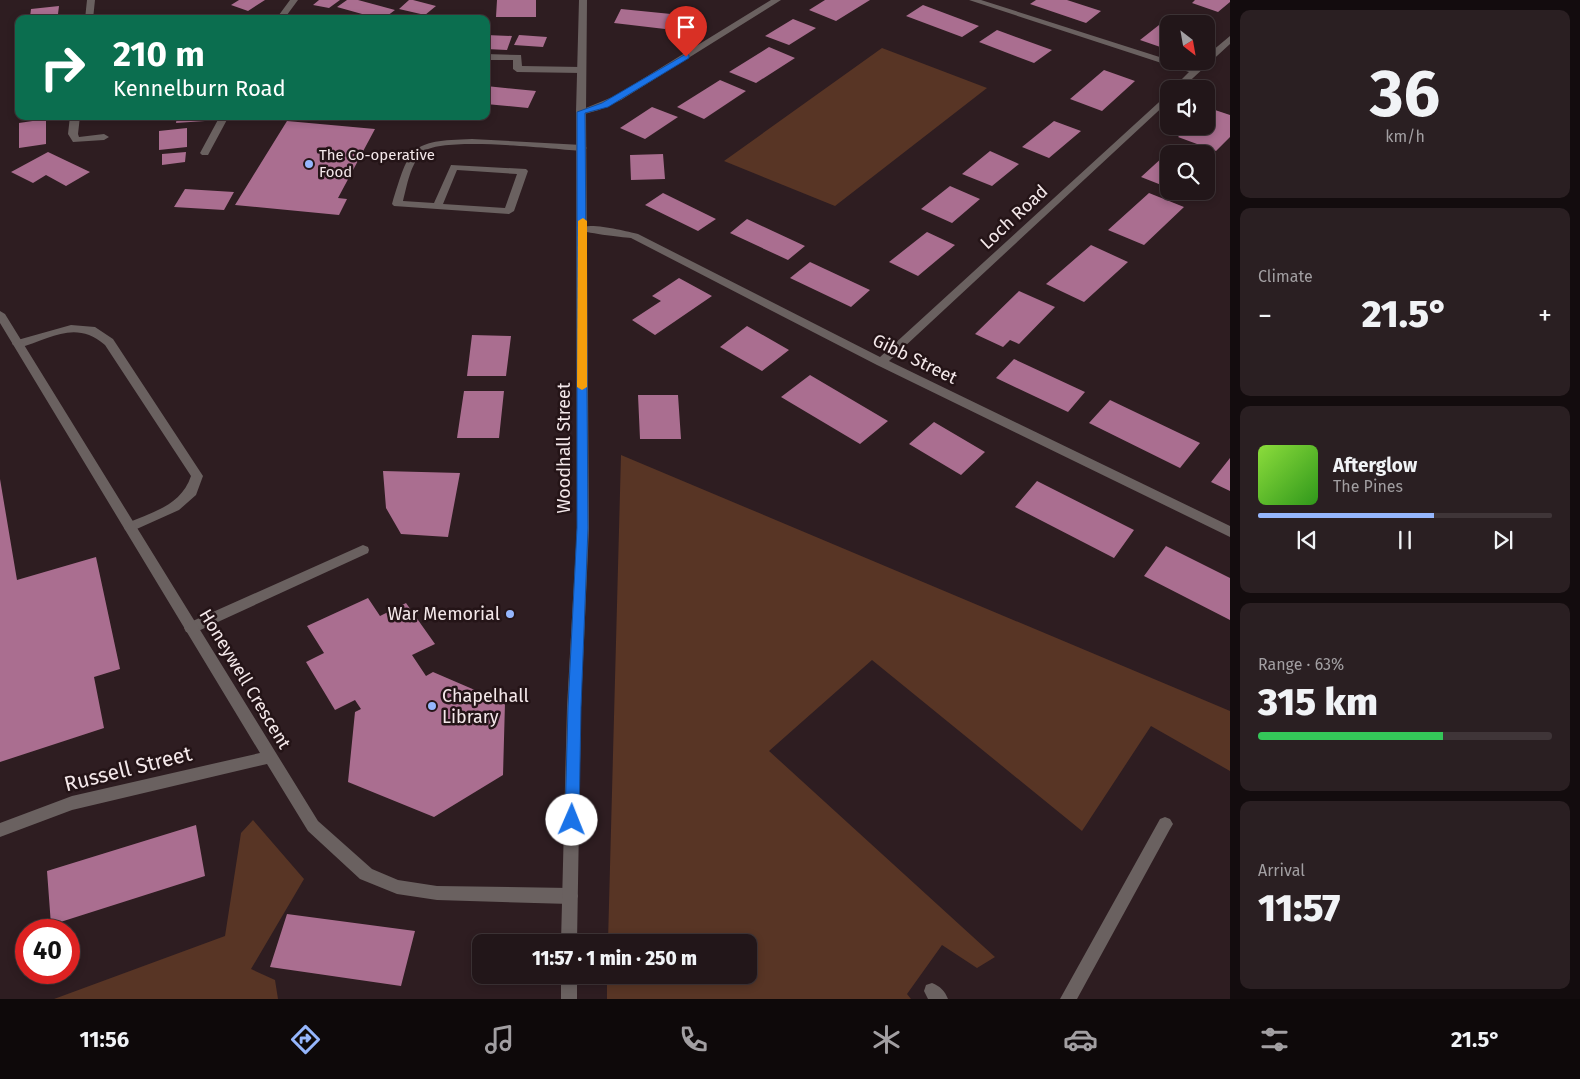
<!DOCTYPE html>
<meta charset="utf-8">
<style>
:root{--surface:#221619;--page:#2a1f22;--text:#f1f3f6;--muted:#a29fa2;--line:#3f3538;--accent:#95b6fd}
body{margin:0;font-family:"Fira Sans",sans-serif;background:var(--page);color:var(--text);height:100vh;display:flex;flex-direction:column;font-size:19px;white-space:nowrap}
*{box-sizing:border-box;margin:0}
p{font-size:16px;color:var(--muted)}
.icon{flex:none;width:28px;height:28px;fill:none;stroke:currentColor;stroke-width:2;stroke-linecap:round;stroke-linejoin:round}
.map{position:relative;flex:1;overflow:hidden}
.side{display:flex;flex-direction:column;gap:10px;padding:10px;background:#130c0e;width:350px}
.side>*{flex:none}
.hud{position:absolute;left:15px;top:15px;width:475px;height:105px;border-radius:10px;box-shadow:0 2px 8px #0003,0 0 0 1px var(--line);background:#0b6e4f;color:#fff;overflow:hidden}
.needle{width:32px;rotate:149deg}
.tools{position:absolute;left:1160px;top:15px;display:grid;gap:10px}
.tools a{display:grid;place-items:center;width:55px;height:55px;border-radius:10px;background:var(--surface);box-shadow:0 2px 8px #0003,0 0 0 1px var(--line);font-size:25px}
.speed{position:absolute;left:15px;top:919px;display:flex;gap:10px;font-size:25px;font-weight:700;text-align:center}
.speed>*{display:grid;place-content:center;width:65px;height:65px;border-radius:50%;background:var(--surface);box-shadow:0 2px 8px #0003,0 0 0 1px var(--line);line-height:1}
.speed .limit{border:8px solid #d22;background:#fff;color:#111}
.pin{position:absolute;display:grid;place-items:center;width:42px;height:42px;color:#fff;margin:-51px -21px;border-radius:50% 50% 50% 0;rotate:-45deg;box-shadow:0 0 5px #0007}
.pin .icon{rotate:45deg}
.me{position:absolute;width:55px;margin:-28px;rotate:1deg;stroke-linejoin:round;filter:drop-shadow(0 0 4px #0008)}
.turn{display:flex;align-items:center;gap:18px;height:105px;padding:0 15px;font-size:22px}
.turn .icon{width:65px;height:65px;stroke-width:2.5}
.turn b{display:block;font-size:35px;line-height:42px}
.big{font-size:38px;font-weight:800;line-height:1.1}
.side .widget{flex:1;display:flex;flex-direction:column;justify-content:center;gap:8px;min-width:0;padding:0 18px;border-radius:10px;background:var(--page)}
.side .dial{align-items:center;gap:0}
.dial b{font-size:65px;line-height:1}
.song{display:flex;align-items:center;gap:15px}
.cover{width:60px;height:60px;border-radius:8px;background:linear-gradient(135deg,hsl(90 70% 55%),hsl(110 70% 35%))}
.played{height:5px;border-radius:2px;background:linear-gradient(90deg,var(--accent) 60%,var(--line) 60%)}
.keys{display:flex;justify-content:space-around;direction:ltr}
.heat{display:flex;justify-content:space-between;align-items:center;font-size:28px;direction:ltr}
.charge{height:8px;border-radius:4px;background:linear-gradient(90deg,#34c759 63%,var(--line) 0)}
.trip{position:absolute;left:472px;top:934px;width:285px;height:50px;border-radius:10px;background:var(--surface);box-shadow:0 2px 8px #0003,0 0 0 1px var(--line);font-weight:800;line-height:50px;text-align:center}
.menu{display:flex;height:80px;justify-content:space-around;align-items:center;background:#0e090a;color:var(--muted)}
.menu .icon{width:35px;height:35px}
.menu .on{color:var(--accent)}
.menu b{font-size:22px;color:var(--text)}
main{display:flex;flex:1;min-height:0}
.map>svg:first-child{display:block}
.green{fill:#583525}
.building{fill:#aa6e90}
.lines{fill:none;stroke-linecap:round;stroke-linejoin:round}
.service{fill:#6a6160;fill-rule:evenodd}
.minor{fill:#6a6160;fill-rule:evenodd}
.tertiary{fill:#6a6160;fill-rule:evenodd}
.route{fill:#1a73e8;stroke:#114b97}
.slow{fill:#f59e0b}
.poi-dot{fill:#95b6fd;stroke:#241417;stroke-width:2}
.labels{text-anchor:middle;stroke-width:5;stroke-linejoin:round;paint-order:stroke}
.far-poi-label{font-size:15px;fill:#f4e8ea;stroke:#241417;text-anchor:start}
.street-label{font-size:18px;fill:#f4e8ea;stroke:#241417}
.poi-label{font-size:18px;fill:#f4e8ea;stroke:#241417;text-anchor:end}
.near-street-label{font-size:21px;fill:#f4e8ea;stroke:#241417}
</style>
<main>
<div class="map">
<svg width="1230" height="999" viewBox="0 0 1230 999">
<rect width="100%" height="100%" fill="#2e1d21"/>
<path class="green" d="M882 48 987 88 835 206 724 161Z
M621 455 1230 711V771L1151 726 1082 831 872 660 769 751 995 957 977 968 942 945 907 994 911 999H607V975H749V942H608Z
M253 820 304 879 251 969 275 980 278 999H54L225 936 241 833Z"/>
<path class="building" d="M239 0H265L248 11 231 5Z
M319 0H340L329 8 313 5Z
M347 0H358L395 10 383 19H380L337 7Z
M409 0H413L436 6 425 15 399 9Z
M497 0H536V17H496Z
M825 0H870L836 21 809 10Z
M1036 0H1067L1101 11 1086 23 1030 4Z
M1195 0H1230V2L1218 12 1192 3Z
M923 5 979 26 962 37 906 16Z
M59 6 58 14 30 17 31 9Z
M621 9 671 14 665 29 614 23Z
M1173 14 1199 24H1169V50L1140 40Z
M793 19 816 28 789 45 765 36Z
M997 30 1052 50 1034 63 979 42Z
M486 35 512 36 507 50 486 49Z
M519 35 547 37 543 47 514 45Z
M769 47 795 58 756 83 729 72Z
M1104 70 1135 81 1102 111 1070 99Z
M720 80 746 91 704 119 677 107Z
M486 86 536 91 528 108 486 104Z
M652 107 678 117 645 139 620 128Z
M1209 108 1230 115V137L1216 151 1178 137 1189 126H1206V110Z
M177 116H205V121L176 123Z
M46 119V144L19 148V123Z
M287 121 375 129 338 198 347 199 339 215 235 205Z
M1054 121 1081 131 1049 158 1022 147Z
M187 128V147L159 150V131Z
M990 151 1019 164 992 186 962 174Z
M48 152 90 172 66 186 46 175 33 183 11 172Z
M186 152 185 162 162 165V154Z
M663 154 665 179 631 180 630 155Z
M1164 156 1169 158V188L1141 177Z
M950 186 980 199 952 223 921 209Z
M185 189 234 192 224 210 174 207Z
M663 193 716 219 698 231 645 205Z
M1149 193 1184 207 1144 245 1108 230Z
M747 219 805 246 788 260 730 233Z
M927 232 955 245 918 276 889 262Z
M1091 245 1128 262 1084 302 1046 284Z
M810 262 870 290 851 307 790 278Z
M679 278 712 296 655 335 632 320 661 301 652 296Z
M1019 291 1055 307 1019 344 1010 340 1003 347 975 334Z
M747 326 789 350 762 371 720 347Z
M472 335 511 336 506 376H467Z
M1014 359 1085 392 1068 412 996 378Z
M810 375 888 421 860 444 781 397Z
M464 391H504L499 438H457Z
M638 395H678L681 439H640Z
M1110 400 1200 443 1180 468 1089 423Z
M934 422 985 452 961 475 909 444Z
M1230 458V491L1211 482Z
M383 471 460 473 448 537 401 534 386 508Z
M0 479 17 580 96 557 120 669 94 677 104 728 0 762Z
M1037 481 1134 530 1114 558 1015 507Z
M1166 546 1230 578V620L1144 576Z
M368 598 380 616 406 603 435 644 412 655 426 676 433 672 505 703 503 775 434 817 348 782 355 712 361 709 355 700 335 710 306 662 324 653 307 626Z
M196 825 205 876 51 925 47 871Z
M287 914 415 931 401 986 270 967Z"/>
<g class="lines">
<path class="service" d="M486 54 521 55 522 66 581 67 585 70 581 73 517 72 513 69V60H486Z
M472 139 582 145 587 148 582 151C553 149 442 136 423 152 410 164 407 186 403 201L434 203 451 165 526 169 528 171 514 211 509 214 394 206 392 204C410 146 409 141 472 139ZM457 170 517 174 505 208 443 204Z
M71 325 95 327 113 339 203 476 196 495 179 510 130 532 125 530 124 527 125 524C152 512 181 506 191 476L105 345C75 319 51 339 18 348L12 344 14 341Z
M363 545 368 547 369 550 368 553 196 632 191 633 186 632 184 628 186 624Z
M1165 817 1170 819 1173 824 1170 829 1077 999H1060L1160 819Z"/>
<path class="minor" d="M87 0H95L93 19H85Z
M290 0H298L284 19H276Z
M771 0H781L621 100 599 110 581 115 576 112 615 96Z
M969 0H981L1194 68 1201 61H1206V56L1230 36V44L1181 89H1172L1189 72Z
M1169 93V101L889 361 1230 526V537L877 365 631 238C621 237 583 233 578 229 587 221 625 231 638 234L880 357Z
M70 116H80L78 134 79 137 104 134 109 137 104 140 73 142 68 134Z
M220 116H229L208 155H202L200 153Z
M0 311 5 314 318 821 372 869 398 880 437 886 570 888 576 891 578 896 576 901 570 904 437 900 397 894 360 879 308 831 267 764 72 810 0 837V823L72 796 260 753 0 323Z
M932 983C940 986 945 991 948 999H928L924 991 926 985Z"/>
<path class="tertiary" d="M579 0H587L586 112 589 528 581 707 577 942H561L567 707 577 528 576 112Z
M561 975H577V999H561Z"/>
</g>
<path class="route" d="M686 54 689 55V58L608 107 585 113 588 528 581 707 579 820 577 825 572 827 567 825 565 820 568 707 577 528V112L602 103Z"/>
<path class="slow" d="M583 218 587 221V387L582 390 577 387 578 221Z"/>
<g class="poi-dot">
<circle cx="309" cy="164" r="5"/>
<circle cx="510" cy="614" r="5"/>
<circle cx="432" cy="706" r="5"/>
</g>
<g class="labels">
<g class="far-poi-label">
<text x="319" y="160">The Co-operative<tspan x="319" dy="17">Food</tspan></text>
</g>
<g class="street-label">
<text transform="translate(1014 217) rotate(-43)" y="6">Loch Road</text>
<text transform="translate(915 359) rotate(26)" y="6">Gibb Street</text>
<text transform="translate(564 448) rotate(-90)" y="6">Woodhall Street</text>
<text transform="translate(245 679) rotate(59)" y="6">Honeywell Crescent</text>
</g>
<g class="poi-label">
<text x="500" y="620">War Memorial</text>
<text x="442" y="702" text-anchor="start">Chapelhall<tspan x="442" dy="21">Library</tspan></text>
</g>
<g class="near-street-label">
<text transform="translate(128 769) rotate(-14)" y="7">Russell Street</text>
</g>
</g>
</svg>
<div class="tools">
<a><svg class="needle" viewBox="-14 -14 28 28"><path d="M0-13l5 13h-10z" fill="#e53935"/><path d="M0 13l5-13h-10z" fill="#a29fa2"/></svg></a>
<a><svg class="icon" aria-label="sound" viewBox="0 0 24 24"><path d="M4 9h4l5-4v14l-5-4H4zM17 9q2 3 0 6"/></svg></a>
<a><svg class="icon" aria-label="search" viewBox="0 0 24 24"><circle cx="10" cy="10" r="6"/><path d="M15 15l6 6"/></svg></a>
</div>
<div class="speed"><div class="limit">40</div></div>
<div class="pin" style="left:686px;top:57px;background:#d93025"><svg class="icon" aria-label="arrive" viewBox="0 0 24 24"><path d="M6 21V4h12l-3 4 3 4H6"/></svg></div>
<svg class="me" style="left:572px;top:820px" viewBox="-20 -20 40 40"><circle r="19" fill="#fff"/><path d="M0-13L10 11 0 6-10 11z" fill="#1a73e8"/></svg>
<div class="trip">11:57 · 1 min · 250 m</div>
<div class="hud">
<div class="turn"><svg class="icon" aria-label="right" viewBox="0 0 24 24"><path d="M7 20v-9h11M14 6l5 5-5 5"/></svg><div><b>210 m</b>Kennelburn Road</div></div>
</div>
</div>
<section class="side">
<div class="widget dial"><b>36</b><p>km/h</p></div>
<div class="widget"><p>Climate</p>
<div class="heat"><a>−</a><b class="big">21.5°</b><a>+</a></div>
</div>
<div class="widget">
<div class="song"><i class="cover"></i><div><b>Afterglow</b><p>The Pines</p></div></div>
<div class="played"></div>
<div class="keys"><svg class="icon" aria-label="previous" viewBox="0 0 24 24"><path d="M18 5L8 12l10 7zM5 5v14"/></svg><svg class="icon" aria-label="pause" viewBox="0 0 24 24"><path d="M8 5v14M16 5v14"/></svg><svg class="icon" aria-label="next" viewBox="0 0 24 24"><path d="M6 5l10 7-10 7zM19 5v14"/></svg></div>
</div>
<div class="widget"><p>Range · 63%</p><b class="big">315 km</b><div class="charge"></div></div>
<div class="widget"><p>Arrival</p><b class="big">11:57</b></div>
</section>
</main>
<nav class="menu">
<b>11:56</b>
<svg class="icon on" aria-label="directions" viewBox="0 0 24 24"><path d="M12 3l9 9-9 9-9-9zM9 14v-3h6M13 9l2 2-2 2"/></svg>
<svg class="icon" aria-label="music" viewBox="0 0 24 24"><path d="M9 18V5l10-2v13"/><circle cx="6" cy="18" r="3"/><circle cx="16" cy="16" r="3"/></svg>
<svg class="icon" aria-label="phone" viewBox="0 0 24 24"><path d="M5 4h4l2 5-3 2q2 4 5 5l2-3 5 2v4C11 20 4 13 5 4z"/></svg>
<svg class="icon" aria-label="climate" viewBox="0 0 24 24"><path d="M12 3v18M4 7l16 10M4 17L20 7"/></svg>
<svg class="icon" aria-label="car" viewBox="0 0 24 24"><path d="M5 17H2v-5l4-1 3-4h7l3 4 3 1v5h-3M9 17h6M6 11h13"/><circle cx="7" cy="17" r="2"/><circle cx="17" cy="17" r="2"/></svg>
<svg class="icon" aria-label="filters" viewBox="0 0 24 24"><path d="M4 7h16M4 17h16"/><circle cx="9" cy="7" r="2"/><circle cx="15" cy="17" r="2"/></svg>
<b>21.5°</b>
</nav>
